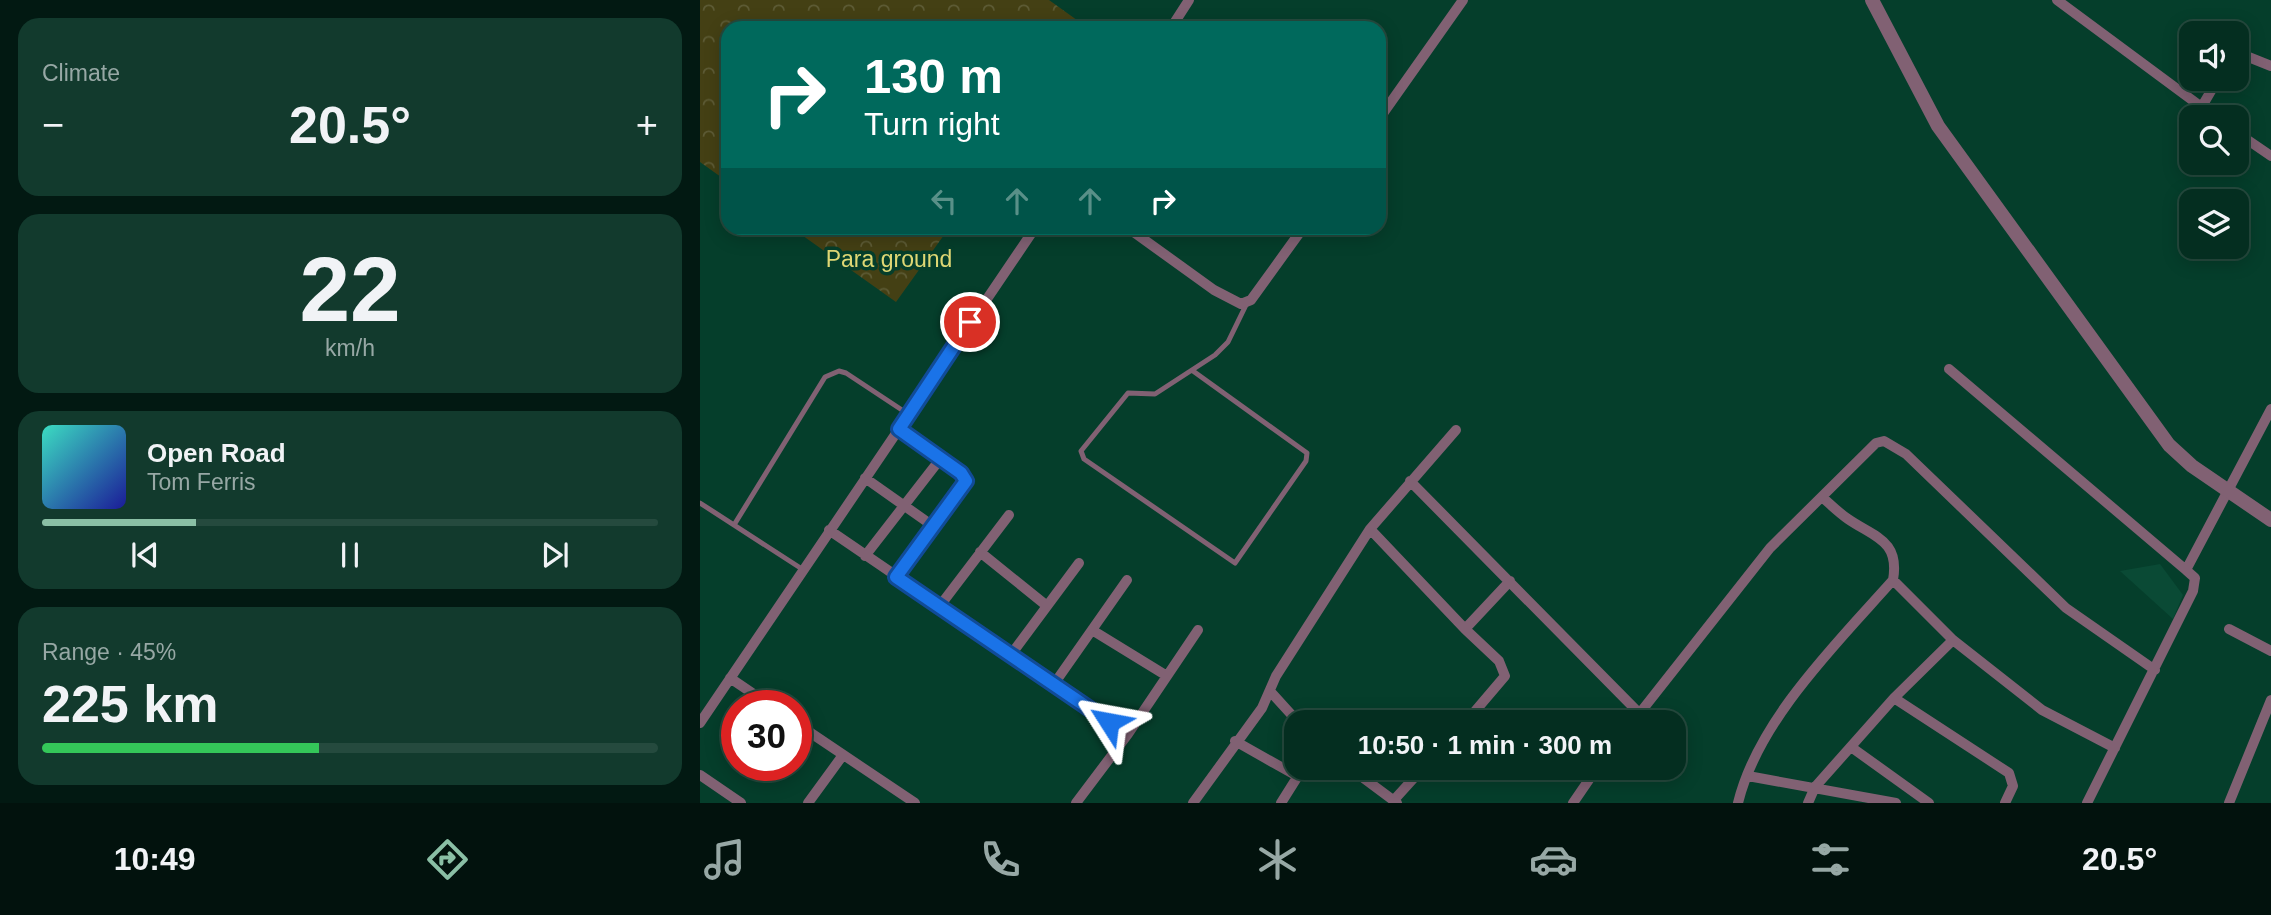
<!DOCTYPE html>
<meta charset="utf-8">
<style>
:root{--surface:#042e20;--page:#123a2d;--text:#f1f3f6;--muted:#97a8a5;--line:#254a3e;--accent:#8abfa5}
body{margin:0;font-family:Helvetica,sans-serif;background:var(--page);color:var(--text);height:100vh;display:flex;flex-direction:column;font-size:26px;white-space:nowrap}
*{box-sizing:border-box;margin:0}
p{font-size:23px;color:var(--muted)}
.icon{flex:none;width:38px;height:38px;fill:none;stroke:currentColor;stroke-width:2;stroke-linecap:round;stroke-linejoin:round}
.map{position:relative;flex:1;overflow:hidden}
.drawer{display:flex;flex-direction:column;gap:18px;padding:18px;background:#021912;width:700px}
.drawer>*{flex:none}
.hud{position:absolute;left:21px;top:21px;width:665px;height:214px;border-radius:21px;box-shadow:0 4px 18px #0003,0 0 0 2px var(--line);background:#00695c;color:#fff;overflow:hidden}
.buttons{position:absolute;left:1479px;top:21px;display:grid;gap:14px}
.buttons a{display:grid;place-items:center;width:70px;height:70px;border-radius:14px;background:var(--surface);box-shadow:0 4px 18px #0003,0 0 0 2px var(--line);font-size:35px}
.speed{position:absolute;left:21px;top:690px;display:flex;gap:14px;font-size:35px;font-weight:700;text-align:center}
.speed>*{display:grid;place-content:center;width:91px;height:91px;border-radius:50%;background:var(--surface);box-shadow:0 4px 18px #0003,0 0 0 2px var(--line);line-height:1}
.speed .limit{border:10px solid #d22;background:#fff;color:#111}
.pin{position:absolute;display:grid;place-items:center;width:60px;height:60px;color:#fff;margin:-30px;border:4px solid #fff;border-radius:50%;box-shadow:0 2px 7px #0007}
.me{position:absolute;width:77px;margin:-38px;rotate:304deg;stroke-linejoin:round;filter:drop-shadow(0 0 5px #0008)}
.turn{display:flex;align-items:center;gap:24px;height:147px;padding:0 28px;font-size:32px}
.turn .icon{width:91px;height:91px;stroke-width:2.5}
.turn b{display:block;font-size:49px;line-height:60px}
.lanes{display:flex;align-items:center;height:66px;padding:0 28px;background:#0003;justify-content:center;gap:35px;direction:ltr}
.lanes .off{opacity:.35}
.big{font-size:52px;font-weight:600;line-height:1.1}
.drawer .card{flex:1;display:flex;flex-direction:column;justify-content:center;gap:10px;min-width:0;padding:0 24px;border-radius:21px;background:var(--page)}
.drawer .dial{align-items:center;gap:0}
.dial b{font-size:91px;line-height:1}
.song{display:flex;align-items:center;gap:21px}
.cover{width:84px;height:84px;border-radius:10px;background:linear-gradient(135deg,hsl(170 70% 55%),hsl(240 70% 35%))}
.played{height:7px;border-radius:4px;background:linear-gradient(90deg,var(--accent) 25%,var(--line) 25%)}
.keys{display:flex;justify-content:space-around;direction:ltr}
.heat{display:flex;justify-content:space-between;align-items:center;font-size:38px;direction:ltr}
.charge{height:10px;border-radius:5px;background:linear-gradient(90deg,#34c759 45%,var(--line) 0)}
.trip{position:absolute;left:584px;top:710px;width:402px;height:70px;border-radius:21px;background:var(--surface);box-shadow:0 4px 18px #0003,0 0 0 2px var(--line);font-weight:600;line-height:70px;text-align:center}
.dock{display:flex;height:112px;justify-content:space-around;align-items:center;background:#02120d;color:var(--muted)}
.dock .icon{width:49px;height:49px}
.dock .current{color:var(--accent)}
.dock b{font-size:32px;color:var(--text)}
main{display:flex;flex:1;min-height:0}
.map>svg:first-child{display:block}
.built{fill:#0a4a35}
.park{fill:url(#park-crowns)}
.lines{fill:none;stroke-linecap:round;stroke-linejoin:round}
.service{stroke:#816173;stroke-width:5}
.minor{stroke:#816173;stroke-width:10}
.tertiary{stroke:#816173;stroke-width:14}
.route-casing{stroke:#114b97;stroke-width:18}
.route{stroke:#1a73e8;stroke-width:12}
.labels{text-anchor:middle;stroke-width:7;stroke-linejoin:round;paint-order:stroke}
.park-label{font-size:23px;fill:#dfd774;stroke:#053e2b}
</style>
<main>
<section class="drawer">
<div class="card"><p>Climate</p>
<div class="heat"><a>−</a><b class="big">20.5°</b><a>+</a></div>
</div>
<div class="card dial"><b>22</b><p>km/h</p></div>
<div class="card">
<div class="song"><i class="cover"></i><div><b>Open Road</b><p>Tom Ferris</p></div></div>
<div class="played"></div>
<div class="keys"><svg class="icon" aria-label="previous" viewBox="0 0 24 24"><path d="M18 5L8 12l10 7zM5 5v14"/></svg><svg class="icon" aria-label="pause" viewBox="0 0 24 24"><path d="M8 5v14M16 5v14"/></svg><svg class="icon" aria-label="next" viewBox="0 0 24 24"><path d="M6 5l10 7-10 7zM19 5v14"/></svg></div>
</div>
<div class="card"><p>Range · 45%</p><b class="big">225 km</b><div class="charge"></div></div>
</section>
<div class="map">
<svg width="1571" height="803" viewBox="0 0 1571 803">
<defs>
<pattern id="park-crowns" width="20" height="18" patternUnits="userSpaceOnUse" patternTransform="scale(1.75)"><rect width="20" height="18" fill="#444014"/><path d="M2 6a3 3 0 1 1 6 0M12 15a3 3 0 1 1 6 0" fill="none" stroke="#5d5b35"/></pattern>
</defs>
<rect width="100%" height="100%" fill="#053e2b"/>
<path class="built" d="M1460 564 1483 595 1473 619 1420 571Z"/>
<path class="park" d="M0 0H349L388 28H28V182L0 162Z
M92 228H249L196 302Z"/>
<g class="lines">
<path class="service" d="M493 371 607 453 606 461 535 563 384 459 381 451 428 393 455 394 515 355 528 342 547 303
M0 503 102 569
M34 525 125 377 139 371 146 373 208 414"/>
<path class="minor" d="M1357 0 1515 117
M471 28 489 0
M1536 52 1571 66
M1501 108 1518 79
M679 119 763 0
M1536 132 1571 156
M428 228 514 290 541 304 551 300 603 228
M1249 369 1486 570
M165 478 233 526
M710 481 939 713
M1122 497C1130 504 1139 513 1148 519 1174 537 1200 540 1193 580
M670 529 765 629 810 581
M129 530 428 734 498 630
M280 552 347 606
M165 556 241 458
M196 577 266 481 261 473 199 429
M239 607 309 515
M765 629 799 661 805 676 765 723
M1529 629 1571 651
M392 630 467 676
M310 656 379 563
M30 678 70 705
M354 684 427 580
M570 691 599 723
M1194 698 1309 773 1313 786 1305 803
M0 723 335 228
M96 723 215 803
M932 723 1070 548 1176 443 1184 441 1206 454 1366 608 1455 670
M535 741 597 776
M1151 747 1229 803
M650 768 697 803
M0 775 41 803
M1048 776 1196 803
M693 801 723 768
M108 803 143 755
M376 803 428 734
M493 803 562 708 576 676 670 529 756 430
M581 803 603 768
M873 803 897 768
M1038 803C1058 720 1138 642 1193 580L1253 640 1342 710 1415 748
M1108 803 1115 787 1194 698 1253 640
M1387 803 1493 591 1495 578 1486 570 1571 409
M1529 803 1571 700"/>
<path class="tertiary" d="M1172 0 1238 126 1469 445 1492 466 1571 520"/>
</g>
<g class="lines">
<defs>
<path id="route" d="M270 322 199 429 261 473 266 481 196 577 409 722"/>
</defs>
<use href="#route" class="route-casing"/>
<use href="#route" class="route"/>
</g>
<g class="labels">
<g class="park-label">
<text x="189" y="267">Para ground</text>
</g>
</g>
</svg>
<div class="buttons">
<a><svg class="icon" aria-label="sound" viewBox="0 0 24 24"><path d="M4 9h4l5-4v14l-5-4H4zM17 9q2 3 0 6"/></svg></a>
<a><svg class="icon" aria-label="search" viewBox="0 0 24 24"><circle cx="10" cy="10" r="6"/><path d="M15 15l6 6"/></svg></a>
<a><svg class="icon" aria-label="layers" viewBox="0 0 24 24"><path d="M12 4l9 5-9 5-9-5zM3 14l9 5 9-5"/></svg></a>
</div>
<div class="speed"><div class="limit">30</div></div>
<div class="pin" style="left:270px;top:322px;background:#d93025"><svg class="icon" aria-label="arrive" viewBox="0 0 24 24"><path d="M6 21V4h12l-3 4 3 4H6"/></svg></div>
<svg class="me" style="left:409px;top:722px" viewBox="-20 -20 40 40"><path d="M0-17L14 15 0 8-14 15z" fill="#1a73e8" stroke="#fff" stroke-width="4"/></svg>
<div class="trip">10:50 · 1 min · 300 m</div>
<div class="hud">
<div class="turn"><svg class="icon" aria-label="right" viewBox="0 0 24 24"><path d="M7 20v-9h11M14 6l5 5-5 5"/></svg><div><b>130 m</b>Turn right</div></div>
<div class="lanes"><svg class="icon off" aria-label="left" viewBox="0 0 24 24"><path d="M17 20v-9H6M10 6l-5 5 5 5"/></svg><svg class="icon off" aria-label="ahead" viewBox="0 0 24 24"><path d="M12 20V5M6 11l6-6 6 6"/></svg><svg class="icon off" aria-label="ahead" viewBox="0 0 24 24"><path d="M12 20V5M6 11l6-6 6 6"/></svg><svg class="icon" aria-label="right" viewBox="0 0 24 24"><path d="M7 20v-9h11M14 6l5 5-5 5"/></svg></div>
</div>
</div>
</main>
<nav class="dock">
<b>10:49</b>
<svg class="icon current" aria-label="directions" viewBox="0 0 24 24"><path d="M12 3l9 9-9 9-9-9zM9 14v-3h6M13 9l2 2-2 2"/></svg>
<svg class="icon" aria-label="music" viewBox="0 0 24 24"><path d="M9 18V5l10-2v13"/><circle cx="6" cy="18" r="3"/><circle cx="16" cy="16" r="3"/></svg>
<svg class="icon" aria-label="phone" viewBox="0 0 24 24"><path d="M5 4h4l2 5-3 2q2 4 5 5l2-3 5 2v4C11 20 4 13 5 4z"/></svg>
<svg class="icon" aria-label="climate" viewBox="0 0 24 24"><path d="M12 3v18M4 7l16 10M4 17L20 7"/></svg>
<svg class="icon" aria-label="car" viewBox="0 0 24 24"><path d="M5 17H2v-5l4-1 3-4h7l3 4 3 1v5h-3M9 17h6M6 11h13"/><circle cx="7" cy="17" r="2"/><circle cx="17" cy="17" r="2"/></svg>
<svg class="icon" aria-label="filters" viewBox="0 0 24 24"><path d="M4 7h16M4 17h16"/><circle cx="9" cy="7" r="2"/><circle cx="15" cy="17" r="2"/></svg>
<b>20.5°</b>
</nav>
